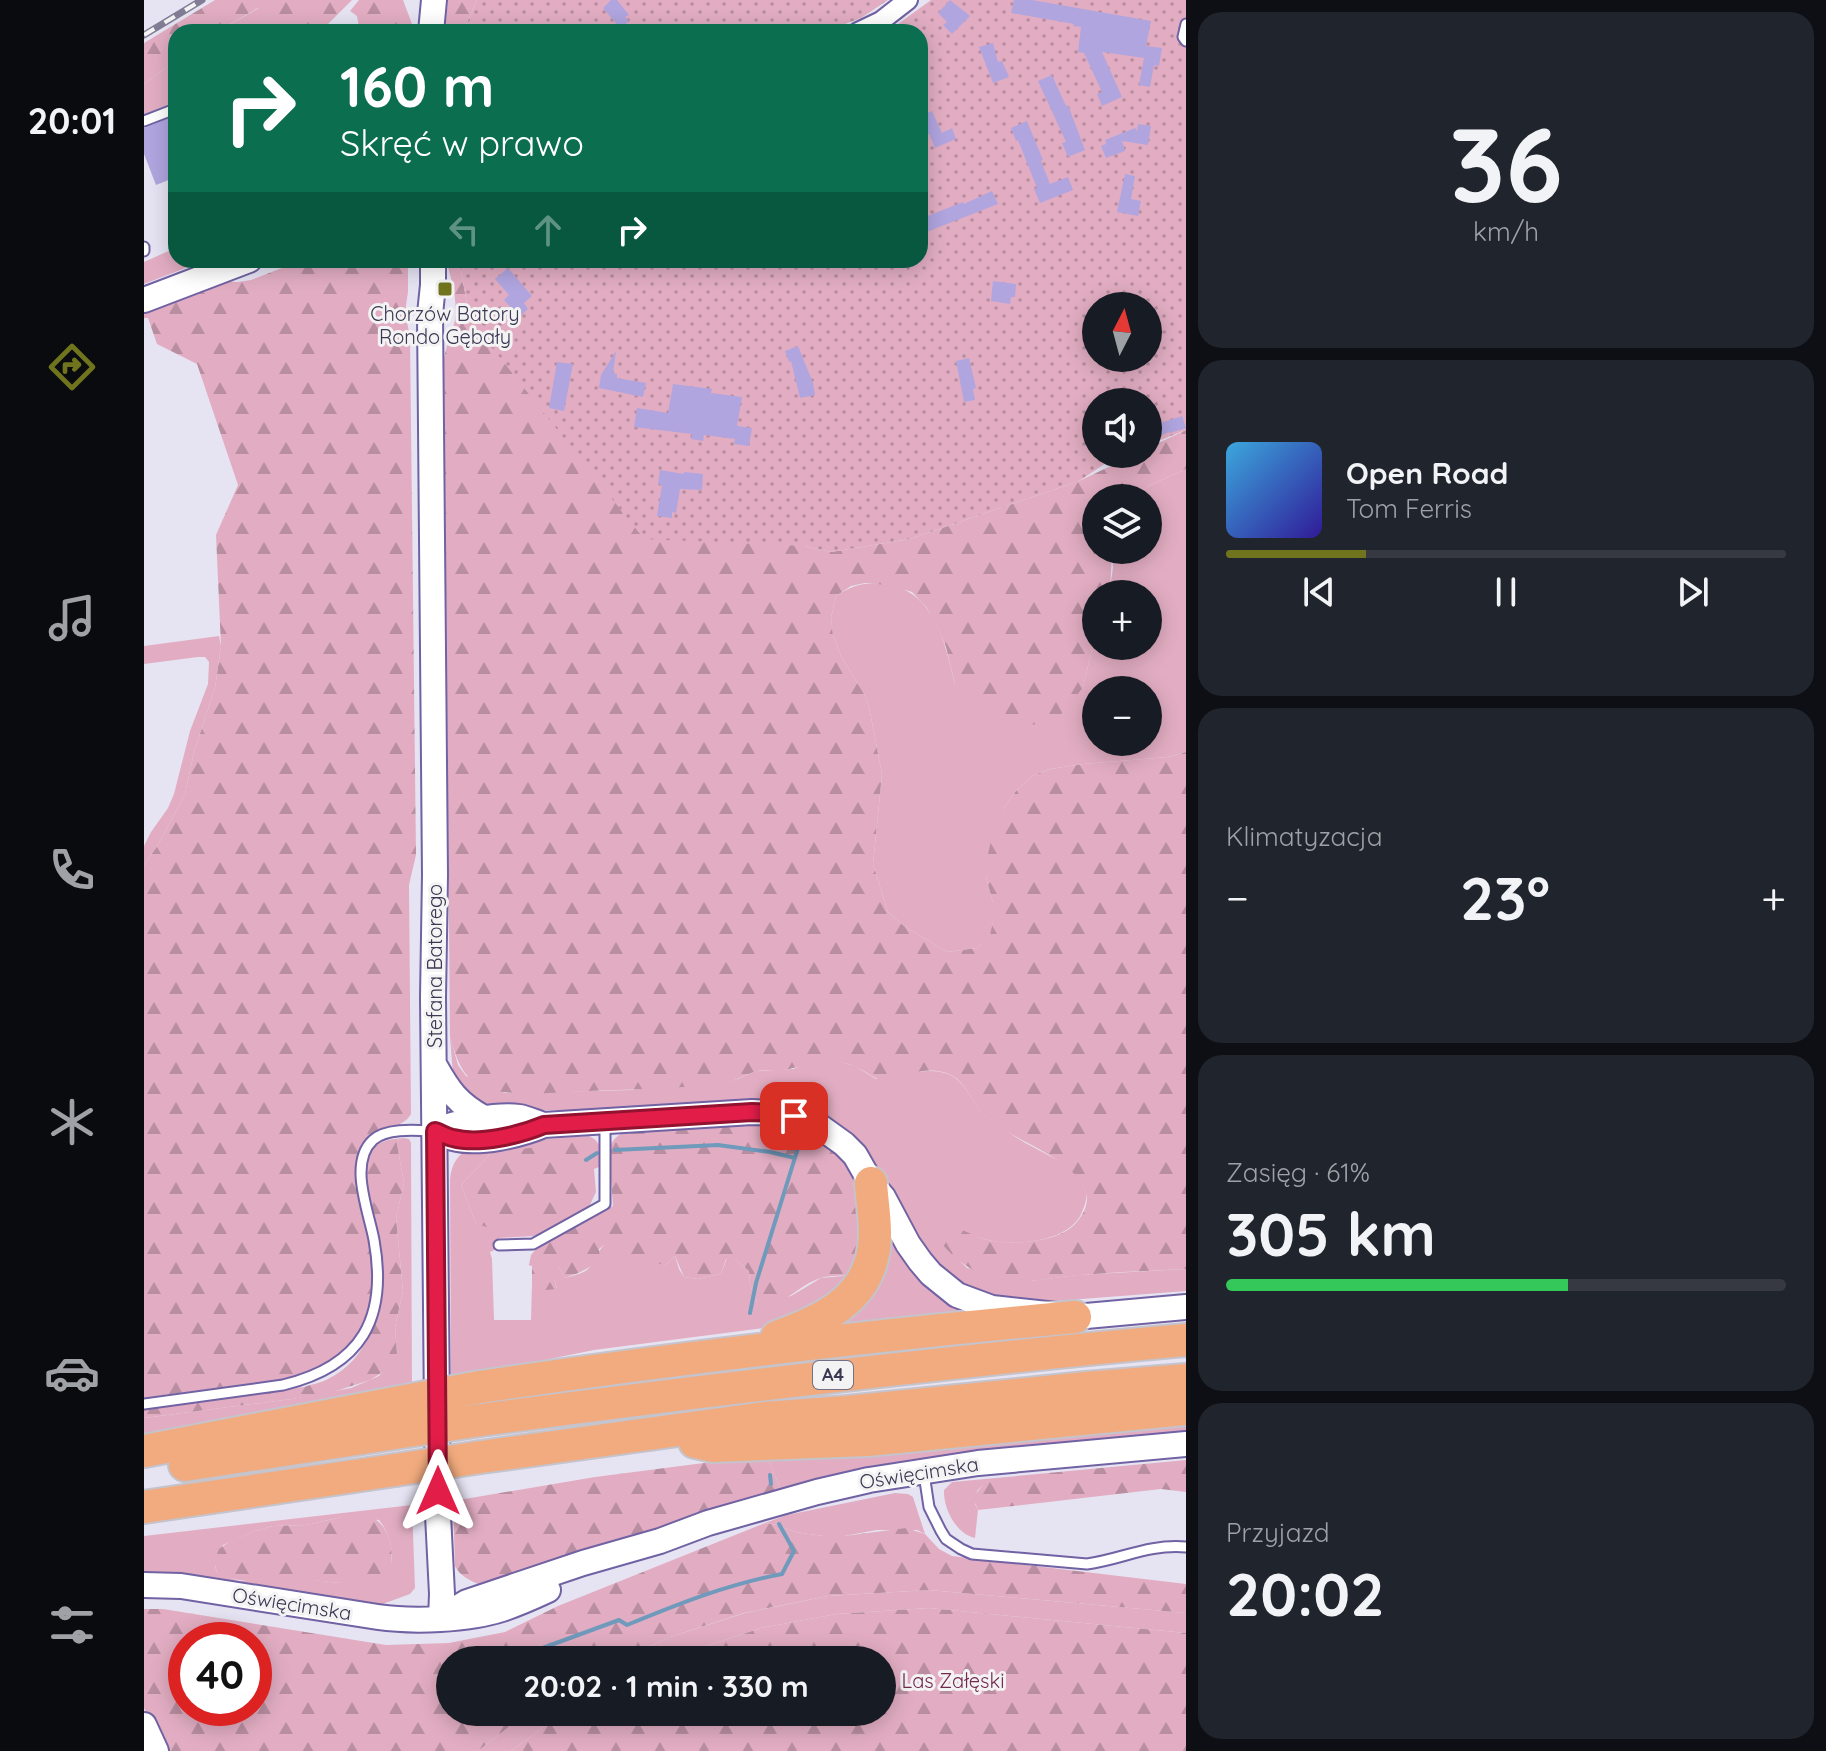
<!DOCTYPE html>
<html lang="pl">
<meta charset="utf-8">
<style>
:root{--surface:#171b24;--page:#20242c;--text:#f1f3f6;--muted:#9ea1a6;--line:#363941;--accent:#70751d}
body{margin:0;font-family:Quicksand,sans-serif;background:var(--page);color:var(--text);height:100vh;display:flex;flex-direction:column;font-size:30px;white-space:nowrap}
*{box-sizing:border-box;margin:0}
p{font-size:26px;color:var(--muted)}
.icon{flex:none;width:44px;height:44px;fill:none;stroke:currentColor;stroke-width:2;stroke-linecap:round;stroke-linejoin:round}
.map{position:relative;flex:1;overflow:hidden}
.details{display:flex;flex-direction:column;gap:12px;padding:12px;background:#0d0f14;width:640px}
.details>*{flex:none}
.hud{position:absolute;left:24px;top:24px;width:760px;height:244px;border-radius:24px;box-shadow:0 4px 20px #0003;background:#0b6e4f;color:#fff;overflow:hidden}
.needle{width:52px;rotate:6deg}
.fabs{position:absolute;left:938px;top:292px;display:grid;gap:16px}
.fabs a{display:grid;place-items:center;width:80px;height:80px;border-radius:50%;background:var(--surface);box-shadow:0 4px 20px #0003;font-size:40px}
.speed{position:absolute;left:24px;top:1622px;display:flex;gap:16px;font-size:40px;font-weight:700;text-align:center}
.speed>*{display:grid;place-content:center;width:104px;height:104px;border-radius:50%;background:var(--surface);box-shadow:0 4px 20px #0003;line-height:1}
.speed .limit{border:12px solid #d22;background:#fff;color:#111}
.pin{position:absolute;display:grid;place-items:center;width:68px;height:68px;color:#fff;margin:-34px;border-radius:16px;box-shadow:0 4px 12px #0006}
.me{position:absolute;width:88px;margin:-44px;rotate:0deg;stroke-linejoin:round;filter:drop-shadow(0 0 6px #0008)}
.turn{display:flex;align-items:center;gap:28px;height:168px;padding:0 40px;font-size:36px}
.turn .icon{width:104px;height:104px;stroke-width:2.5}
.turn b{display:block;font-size:56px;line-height:68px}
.lanes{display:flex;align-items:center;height:76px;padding:0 40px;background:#0003;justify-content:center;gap:40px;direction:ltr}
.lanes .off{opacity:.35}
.big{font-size:60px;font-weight:700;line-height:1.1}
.details .card{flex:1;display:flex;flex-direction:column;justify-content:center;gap:12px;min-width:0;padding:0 28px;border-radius:24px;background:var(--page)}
.details .dial{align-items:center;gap:0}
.dial b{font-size:104px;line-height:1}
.song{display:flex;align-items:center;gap:24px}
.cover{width:96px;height:96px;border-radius:12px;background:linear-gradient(135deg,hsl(200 70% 55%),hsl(250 70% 35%))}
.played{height:8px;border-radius:4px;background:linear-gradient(90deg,var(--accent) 25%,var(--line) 25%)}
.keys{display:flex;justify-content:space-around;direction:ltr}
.heat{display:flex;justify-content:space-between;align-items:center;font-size:44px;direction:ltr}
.charge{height:12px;border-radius:6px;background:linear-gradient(90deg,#34c759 61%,var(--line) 0)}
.trip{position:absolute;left:292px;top:1646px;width:460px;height:80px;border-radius:40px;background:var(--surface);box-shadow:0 4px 20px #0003;font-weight:700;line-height:80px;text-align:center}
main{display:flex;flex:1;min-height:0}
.tabs{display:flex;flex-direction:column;width:144px;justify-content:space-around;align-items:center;background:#090b0e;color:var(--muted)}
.tabs .icon{width:56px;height:56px}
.tabs .active{color:var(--accent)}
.tabs b{font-size:36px;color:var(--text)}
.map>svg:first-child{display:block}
.grass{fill:#e2adc2;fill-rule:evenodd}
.forest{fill:url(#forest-firs);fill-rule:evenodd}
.garden{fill:url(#garden-dots);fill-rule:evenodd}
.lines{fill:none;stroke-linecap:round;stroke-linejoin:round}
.stream{stroke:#6f9abc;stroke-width:4}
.building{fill:#b0a5df}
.lane-casing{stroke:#7062a3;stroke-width:13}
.street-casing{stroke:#7062a3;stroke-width:22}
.secondary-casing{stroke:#7062a3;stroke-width:28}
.highway-casing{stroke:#c5c3cc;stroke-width:36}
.lane{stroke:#fff;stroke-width:9}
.street{stroke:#fff;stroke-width:18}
.secondary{stroke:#fff;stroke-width:24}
.highway{stroke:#f2ab7e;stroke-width:32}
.rail-casing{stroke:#827d95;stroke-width:7}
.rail{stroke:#f3f3f3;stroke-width:4;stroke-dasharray:12;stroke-linecap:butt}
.highway-bridge-casing{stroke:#c5c3cc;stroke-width:36;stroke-linecap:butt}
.highway-bridge{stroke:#f2ab7e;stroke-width:32}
.route-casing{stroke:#92132f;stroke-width:20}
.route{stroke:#e11d48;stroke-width:14}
.poi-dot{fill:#70751d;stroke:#f3f3f3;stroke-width:3}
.labels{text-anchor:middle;stroke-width:6;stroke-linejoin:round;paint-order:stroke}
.shield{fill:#f3f3f3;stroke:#746f84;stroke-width:2}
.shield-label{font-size:18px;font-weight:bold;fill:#3d3754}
.poi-label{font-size:20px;fill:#3d3754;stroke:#f3f3f3}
.street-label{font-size:20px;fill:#3d3754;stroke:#f3f3f3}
.park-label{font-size:20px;fill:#73294d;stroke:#f3f3f3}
</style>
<main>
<nav class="tabs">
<b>20:01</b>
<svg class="icon active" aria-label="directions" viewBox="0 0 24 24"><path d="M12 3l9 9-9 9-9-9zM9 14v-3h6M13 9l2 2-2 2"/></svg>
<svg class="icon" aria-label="music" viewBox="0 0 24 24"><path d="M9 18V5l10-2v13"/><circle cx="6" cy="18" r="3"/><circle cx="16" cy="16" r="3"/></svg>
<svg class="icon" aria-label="phone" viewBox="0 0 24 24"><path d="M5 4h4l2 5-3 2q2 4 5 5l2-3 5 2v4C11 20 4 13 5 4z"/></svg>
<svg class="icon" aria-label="climate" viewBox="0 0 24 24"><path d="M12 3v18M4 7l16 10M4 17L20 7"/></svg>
<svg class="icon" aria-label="car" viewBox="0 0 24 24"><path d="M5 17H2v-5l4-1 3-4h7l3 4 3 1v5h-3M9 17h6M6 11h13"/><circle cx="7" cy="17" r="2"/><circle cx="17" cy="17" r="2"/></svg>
<svg class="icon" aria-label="filters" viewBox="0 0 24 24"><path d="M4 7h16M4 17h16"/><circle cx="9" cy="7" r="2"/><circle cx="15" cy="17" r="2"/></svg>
</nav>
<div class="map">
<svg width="1042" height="1751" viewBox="0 0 1042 1751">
<defs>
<pattern id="forest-firs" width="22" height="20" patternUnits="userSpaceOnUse" patternTransform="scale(2)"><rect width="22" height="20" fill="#e2adc2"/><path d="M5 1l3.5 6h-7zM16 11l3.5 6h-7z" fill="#b88ea0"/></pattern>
<pattern id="garden-dots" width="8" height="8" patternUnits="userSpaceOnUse" patternTransform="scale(2)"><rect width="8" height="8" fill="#e2adc2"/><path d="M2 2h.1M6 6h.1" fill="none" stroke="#b88ea0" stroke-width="1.8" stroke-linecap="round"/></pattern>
</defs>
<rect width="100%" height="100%" fill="#e6e4f3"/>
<path class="grass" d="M115 8 126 32H72Z
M32 60V102L0 114V84Z
M29 249 32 260H59L52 264 0 284V262Z
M1042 469V752L1024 757 939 764 906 769 888 776 872 791 860 808 842 877 849 903V922L847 935 833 948 803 952 760 926 744 912 729 864 738 774 725 707 720 694 697 656 689 635 687 618 692 596C709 585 718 582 739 584 790 589 801 642 811 684L939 687 952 633V646H1004V594H965L969 568 968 550H1004V498H990L1004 486ZM952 690H1004V742H952Z
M75 636 77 646 71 688 50 752 41 794 14 845 0 865V846L7 832 24 808 30 794 46 731 64 684 65 662 61 657H54L0 664V646Z
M306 1037 314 1065 322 1076 361 1093 488 1090 571 1083 594 1079 612 1071 649 1069 660 1064 679 1061H693L711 1066 732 1079C754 1076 784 1066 804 1074 823 1081 829 1107 844 1118 859 1129 875 1140 891 1148 909 1158 934 1168 941 1189 944 1197 941 1205 938 1212 926 1243 868 1247 840 1239 830 1237 821 1232 811 1228L814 1259 823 1268 886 1281 933 1275 1042 1269V1291L886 1303 851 1299 816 1285 784 1254 764 1225 728 1157 710 1136 690 1121 666 1110H366L339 1106 328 1101 309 1074Z
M445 1136C457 1141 461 1155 455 1167L450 1169 452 1192 445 1207 439 1213 400 1234 389 1236 355 1238V1248L346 1252 348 1259 350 1320H387L388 1282H396L413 1288 405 1266H414L421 1278C428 1276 437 1274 443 1270 450 1264 453 1252 460 1245H470L521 1265 531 1256 535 1269 540 1277 554 1279 577 1274 583 1258 593 1261 605 1271 606 1285 613 1302 647 1296 677 1278 709 1275 693 1295 636 1326 450 1350 307 1379 306 1179C308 1159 318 1150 336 1144ZM347 1153 379 1224H332L317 1185Z
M260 1138 265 1139 267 1143 268 1387 0 1437V1418L148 1399 207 1388 235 1376 253 1354 251 1327 259 1291 252 1218 260 1183 253 1144 255 1139Z
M740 1228 840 1315 686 1327Z
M1042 1426V1432L954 1440 638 1492 622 1455 825 1445Z
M841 1479V1483L833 1491 831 1504 834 1510 831 1538C812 1534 799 1508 800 1490L808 1482Z
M751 1493 764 1494 769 1497 781 1534 773 1530H733L700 1536H680L651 1532 633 1525 621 1523 643 1515Z
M268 1505 271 1588 266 1594 228 1608 0 1577V1536ZM198 1517 235 1520C245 1532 250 1549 247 1564L195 1583 161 1579 95 1581 73 1573 71 1566 79 1545 111 1531 129 1526 162 1525Z
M785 1590 1042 1613V1633L785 1608 693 1614 617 1628 521 1660H475L526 1637 601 1613 684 1596Z
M384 1712H420L367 1751H334Z"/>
<path class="forest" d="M71 0H208L176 32H126L114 8 72 32H32V60L0 84V43Z
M215 0H259L271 32H259L256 28 253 29 251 32H216L213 16 206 11Z
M304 0H333L319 32H301Z
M159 260H264V292L261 312 266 337 272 855 265 885 267 1114C257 1133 225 1123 216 1152 206 1182 223 1212 227 1242 235 1299 222 1351 164 1374 143 1382 119 1382 97 1385 65 1389 32 1393 0 1398V865L14 845 41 794 50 752 71 688 77 646 72 535 94 485 53 364 13 344 4 318H0V309L75 281 94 282 107 280Z
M302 260H315L326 320 661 546 687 552 766 539 935 481 992 454H1004V448L1042 430V469L1004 486 990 498H952V550H968L966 591 965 594H952V633L939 687 923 709 907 722 880 726 851 721 823 700 811 684 802 647 793 626 783 608 768 592 743 585 721 583 707 586 692 596 687 618 689 635 697 656 720 694 725 707 738 774 729 864 744 912 760 926 803 952 833 948 846 935 849 922V903L842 877 844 854 849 832 860 808 872 791 888 776 906 769 939 764 1024 757 1042 752V1269C1007 1271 971 1272 936 1275 919 1276 902 1280 886 1281 843 1283 815 1268 790 1234 792 1232 796 1228 799 1227 812 1224 828 1236 840 1239 864 1246 915 1243 932 1223 954 1198 939 1179 917 1163 894 1145 863 1136 840 1115 828 1103 822 1081 805 1074 795 1070 779 1069 769 1074 761 1077 756 1082 747 1082 734 1082 725 1073 714 1068 703 1062 691 1061 679 1062 668 1063 659 1066 649 1068 637 1072 625 1069 613 1071 605 1073 598 1078 590 1080 543 1090 493 1089 445 1091 413 1092 379 1097 348 1090 320 1084 313 1061 306 1037L300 359C302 345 308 334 311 320 314 301 307 278 302 260Z
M617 1124C673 1130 713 1152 719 1214 719 1221 721 1231 720 1239 718 1251 712 1263 709 1275 699 1276 686 1275 677 1278 651 1286 646 1306 613 1302L606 1285 605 1271 593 1261 582 1259 577 1274 554 1279 540 1277 531 1256 521 1265 478 1256 470 1245H460L455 1249 456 1259C445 1269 435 1273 421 1278L414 1266H406L413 1289 400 1290 396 1282H388V1266L385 1265 387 1255 393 1248 469 1206 465 1151C467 1142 471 1137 480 1132Z
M260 1138 255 1139 253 1144 260 1183 252 1218 259 1291 251 1327 253 1354 242 1370 226 1380 186 1393 148 1399 0 1418V1408L160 1387C168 1384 177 1383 184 1379 235 1354 244 1287 235 1236 230 1213 213 1173 227 1152 234 1140 247 1139 260 1138Z
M431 1142 439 1159 441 1194 425 1211 379 1224 363 1225 354 1230 332 1224 317 1185 347 1153Z
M622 1455 638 1492 337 1585C326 1581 316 1576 311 1566L309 1501 451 1477Z
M1042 1460V1492L1017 1489 834 1510 829 1498C832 1492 840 1486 841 1479Z
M224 1516C244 1522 250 1546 247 1564 238 1575 228 1579 215 1582 198 1585 182 1581 165 1580 133 1578 104 1588 73 1573L70 1561 75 1549 85 1542 111 1531 129 1526 162 1525 198 1517Z
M621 1523 633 1525 651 1532 680 1536H700L762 1528 781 1534 795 1549 808 1556 1042 1584V1613L785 1590 684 1596 600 1613 526 1637 475 1660H306V1712H384L334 1751H20L0 1708V1609H19L242 1645 305 1643 361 1632 414 1606ZM42 1640H110V1708H42Z
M785 1608 1042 1633V1751H367L420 1712H738V1660H521L617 1628 693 1614Z"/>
<path class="garden" d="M333 0H744L717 18 680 32H319Z
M787 0H1042V430L1004 445V402H952V454H980L971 457 935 481 766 539 687 552 661 546 500 539 326 320 315 260H776V32H743ZM952 306H1004V358H952Z"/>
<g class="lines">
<path class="stream" d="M471 1150 574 1145 626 1152 651 1158
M442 1160 453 1153
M606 1313 612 1283 654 1148
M626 1475 627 1484
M385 1653 475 1620 483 1625C534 1604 584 1584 638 1574L650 1551 635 1524"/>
</g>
<path class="building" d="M467 0H473L485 15 481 17 485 21 476 28 459 8Z
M806 0 826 16 808 34 799 25 803 22 794 13Z
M870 0H888L1007 21 1002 46 1018 48 1015 66 1010 65 1006 87 995 85 1000 58 958 52 978 97 958 106 953 94 958 92 940 53 934 52 937 27 929 26 930 24 867 13Z
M849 43 854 62 858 61 865 77 849 83 835 47Z
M908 75 922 106 924 105 941 150 924 157 918 143 922 142 894 81Z
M788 111 798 133 808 128 812 139 791 148 785 134 780 136 776 126V116Z
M32 115V177L12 185 0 154V128Z
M883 121 899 160 897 161 906 184 924 177 929 190 896 203 890 189 893 188 874 140 872 141 867 128Z
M994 124 1007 126 1004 145 978 141 981 151 962 158 957 146 962 144 961 140 991 128 993 131Z
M981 174 991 176 987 199 997 201 994 216 973 212Z
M848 191 854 204 780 233 776 219 819 202 820 204Z
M364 268 388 296 380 303 384 309 375 317 360 300 365 295 351 279Z
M849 281 872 284 871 297H867L866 304 847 301Z
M654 346 669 383 671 395 656 398 647 361 645 362 641 351Z
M472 351 469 373 473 374V378L502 383 499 397 455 388 457 375Z
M825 358 832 388 829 389 831 400 820 402 812 361Z
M413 362 429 364 420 411 405 408Z
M529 384 568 389 567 393 598 397 593 426 608 428 605 446 590 444 591 439 560 435 559 441 547 439 548 434 490 427 493 408 524 413Z
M1038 416 1042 428 1026 433 1025 432 1004 441V427Z
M516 470 540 474V472L559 474 558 490 536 489 532 513 528 512V518L513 516 518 485 514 484Z"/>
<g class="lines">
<defs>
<path id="lane" d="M1042 24 1039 37 1042 41
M0 121 26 111
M0 247V251
M355 1245 389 1244 461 1204V1121
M0 1404 139 1385C218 1366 244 1318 230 1240 225 1212 204 1163 229 1140 242 1128 270 1130 288 1131
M780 1474 785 1507 797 1531 802 1539 817 1549 828 1554 943 1564C979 1559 1003 1544 1042 1547"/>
<path id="street" d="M714 32 737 21 764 0"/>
<path id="secondary" d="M287 32 290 0
M289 260V285L286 314 291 875 289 997 294 1515 298 1594 297 1618
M0 300 105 260
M291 1066C305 1091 314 1104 340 1118
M291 1131C297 1133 303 1136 309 1138 335 1145 376 1135 400 1125L608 1112 636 1113 663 1120 675 1126 700 1144 711 1155 727 1183 739 1197 764 1244 776 1261 787 1274 813 1295 848 1308 931 1317 1042 1307
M291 1131C310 1122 354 1114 375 1117 383 1118 392 1123 400 1125
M0 1585 37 1586 234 1617C269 1622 324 1620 358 1609 373 1604 389 1597 404 1590
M297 1618 323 1602 439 1563 516 1541 564 1523 673 1492 725 1480 834 1463 1042 1444
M0 1725 12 1751"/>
<path id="highway" d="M633 1337C684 1318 731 1296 731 1233 731 1216 728 1199 727 1183
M336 1387C534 1358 732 1335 931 1317
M337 1420C572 1389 806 1361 1042 1340
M551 1442 569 1446 723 1440 1042 1409
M0 1451 251 1403
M337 1457 620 1418 703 1412 942 1388 1042 1380
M41 1465 251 1433
M0 1507 251 1470"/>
</defs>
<use href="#lane" class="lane-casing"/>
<use href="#street" class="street-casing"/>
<use href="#secondary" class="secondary-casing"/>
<use href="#highway" class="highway-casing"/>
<use href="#lane" class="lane"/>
<use href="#street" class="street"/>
<use href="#secondary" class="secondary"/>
<use href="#highway" class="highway"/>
<defs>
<path id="rail" d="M0 35 58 0"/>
</defs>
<use href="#rail" class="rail-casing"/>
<use href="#rail" class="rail"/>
<defs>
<path id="highway-bridge" d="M251 1403 336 1387
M251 1433 337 1420
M251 1470 337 1457"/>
</defs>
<use href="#highway-bridge" class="highway-bridge-casing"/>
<use href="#highway-bridge" class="highway-bridge"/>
</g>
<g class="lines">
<defs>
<path id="route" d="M294 1491 291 1131C297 1133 303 1137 309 1138 335 1145 376 1135 400 1125L608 1112 636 1113 650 1116"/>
</defs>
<use href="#route" class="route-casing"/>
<use href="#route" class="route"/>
</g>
<rect class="poi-dot" x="293" y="281" width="16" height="16" rx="4"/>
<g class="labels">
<rect class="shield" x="669" y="1361" width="40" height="28" rx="6"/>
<g class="shield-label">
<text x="689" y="1381">A4</text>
</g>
<g class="poi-label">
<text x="301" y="321">Chorzów Batory<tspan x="301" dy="23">Rondo Gębały</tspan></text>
</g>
<g class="street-label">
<text transform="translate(291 966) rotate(-90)" y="7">Stefana Batorego</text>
<text transform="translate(775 1473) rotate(-9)" y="7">Oświęcimska</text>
<text transform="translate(148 1604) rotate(9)" y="7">Oświęcimska</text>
</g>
<g class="park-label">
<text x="809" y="1688">Las Załęski</text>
</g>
</g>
</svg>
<div class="fabs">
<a><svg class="needle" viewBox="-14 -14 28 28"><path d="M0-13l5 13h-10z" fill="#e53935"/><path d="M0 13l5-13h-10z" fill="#9ea1a6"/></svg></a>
<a><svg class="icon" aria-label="sound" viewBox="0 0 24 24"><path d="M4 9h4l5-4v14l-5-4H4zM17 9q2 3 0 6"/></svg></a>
<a><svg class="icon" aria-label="layers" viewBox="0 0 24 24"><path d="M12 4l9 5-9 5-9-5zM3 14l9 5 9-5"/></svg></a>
<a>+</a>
<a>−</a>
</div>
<div class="speed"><div class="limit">40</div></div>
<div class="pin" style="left:650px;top:1116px;background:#d93025"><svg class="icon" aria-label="arrive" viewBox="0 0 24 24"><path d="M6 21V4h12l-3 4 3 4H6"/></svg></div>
<svg class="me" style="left:294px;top:1491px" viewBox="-20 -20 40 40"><path d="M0-17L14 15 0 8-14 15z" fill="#e11d48" stroke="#fff" stroke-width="4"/></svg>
<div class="trip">20:02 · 1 min · 330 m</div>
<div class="hud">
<div class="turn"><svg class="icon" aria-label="right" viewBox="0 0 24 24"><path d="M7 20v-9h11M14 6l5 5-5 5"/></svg><div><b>160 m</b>Skręć w prawo</div></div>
<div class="lanes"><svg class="icon off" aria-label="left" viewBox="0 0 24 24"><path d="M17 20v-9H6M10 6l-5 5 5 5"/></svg><svg class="icon off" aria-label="ahead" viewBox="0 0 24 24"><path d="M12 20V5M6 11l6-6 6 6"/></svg><svg class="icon" aria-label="right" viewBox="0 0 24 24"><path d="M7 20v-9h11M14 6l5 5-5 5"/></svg></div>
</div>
</div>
<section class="details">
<div class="card dial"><b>36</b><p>km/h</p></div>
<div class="card">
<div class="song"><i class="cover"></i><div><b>Open Road</b><p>Tom Ferris</p></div></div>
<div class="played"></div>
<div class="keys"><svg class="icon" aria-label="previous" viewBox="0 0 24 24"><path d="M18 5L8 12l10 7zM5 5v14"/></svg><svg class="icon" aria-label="pause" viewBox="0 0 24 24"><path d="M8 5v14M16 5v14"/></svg><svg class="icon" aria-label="next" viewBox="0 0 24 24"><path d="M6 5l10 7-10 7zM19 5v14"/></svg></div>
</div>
<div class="card"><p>Klimatyzacja</p>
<div class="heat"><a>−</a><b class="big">23°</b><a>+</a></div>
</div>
<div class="card"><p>Zasięg · 61%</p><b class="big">305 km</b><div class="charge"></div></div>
<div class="card"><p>Przyjazd</p><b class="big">20:02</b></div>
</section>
</main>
